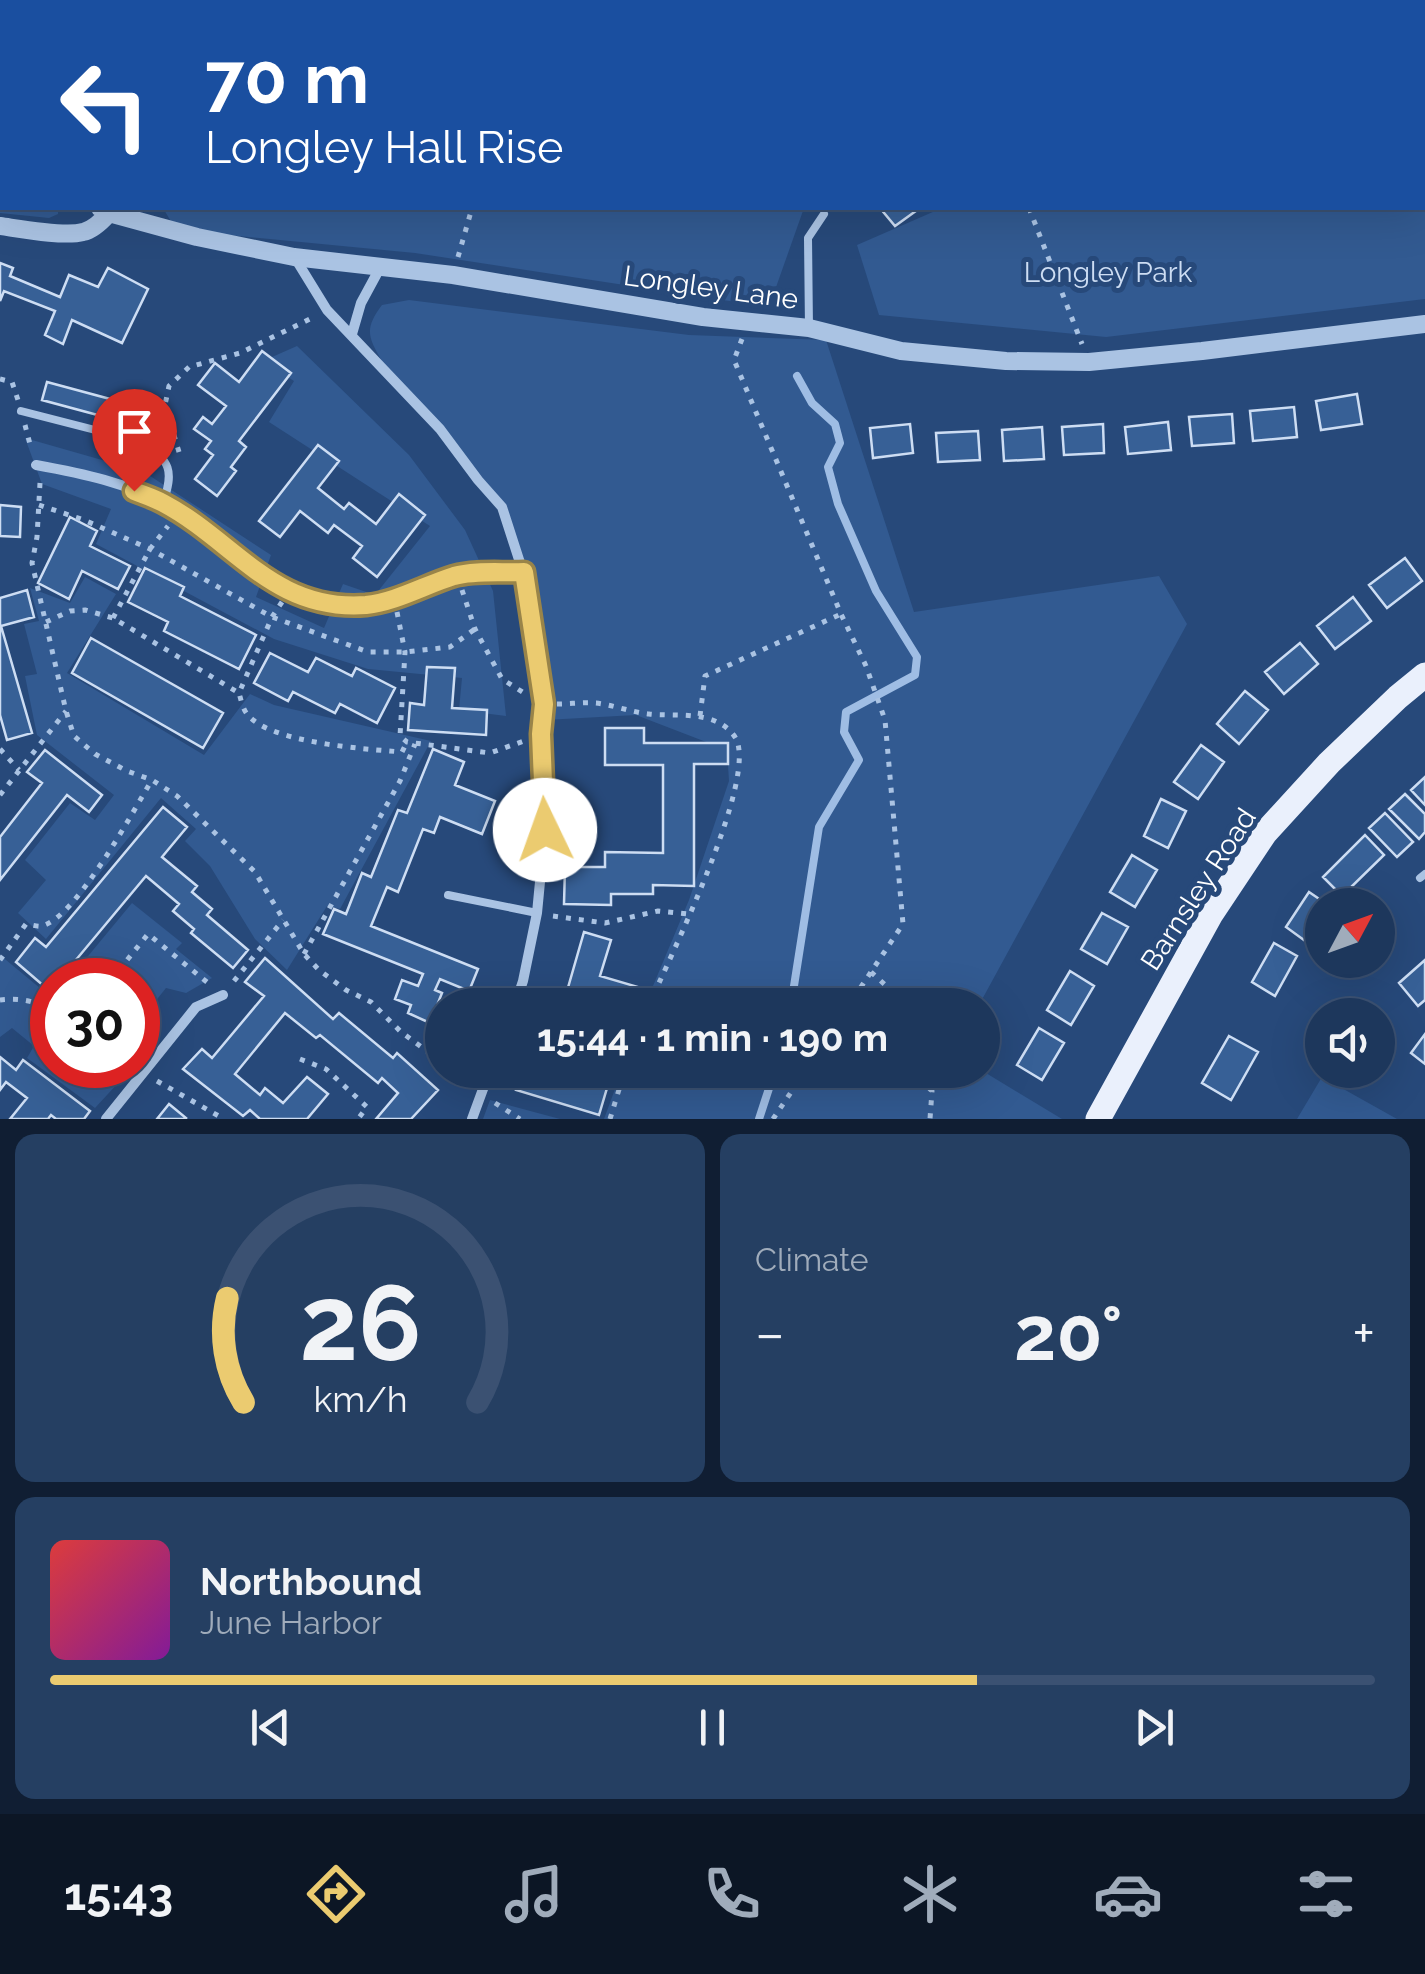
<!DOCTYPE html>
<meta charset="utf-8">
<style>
:root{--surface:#1d375c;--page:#253f62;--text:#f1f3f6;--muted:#a0acbb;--line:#3b5172;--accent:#ebcb70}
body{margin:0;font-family:Raleway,sans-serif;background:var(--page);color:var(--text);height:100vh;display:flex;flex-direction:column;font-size:38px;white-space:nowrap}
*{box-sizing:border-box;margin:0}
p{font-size:32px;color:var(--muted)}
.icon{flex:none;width:55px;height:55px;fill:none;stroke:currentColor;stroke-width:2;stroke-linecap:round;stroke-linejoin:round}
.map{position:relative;height:1119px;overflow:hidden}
.details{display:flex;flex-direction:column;gap:15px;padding:15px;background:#101e33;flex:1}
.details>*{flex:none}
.hud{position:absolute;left:0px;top:0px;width:1425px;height:210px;box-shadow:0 10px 40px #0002,0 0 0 2px var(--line);background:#1a4fa0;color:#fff;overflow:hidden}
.needle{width:65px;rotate:49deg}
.tools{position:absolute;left:1305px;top:888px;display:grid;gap:20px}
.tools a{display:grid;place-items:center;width:90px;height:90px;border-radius:50%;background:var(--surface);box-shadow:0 10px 40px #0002,0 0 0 2px var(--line);font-size:50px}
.speed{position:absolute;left:30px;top:958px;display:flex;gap:20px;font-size:50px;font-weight:700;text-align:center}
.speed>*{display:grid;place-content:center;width:130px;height:130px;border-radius:50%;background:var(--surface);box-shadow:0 10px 40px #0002,0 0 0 2px var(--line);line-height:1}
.speed .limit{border:15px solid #d22;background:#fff;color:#111}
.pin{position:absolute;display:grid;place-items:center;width:85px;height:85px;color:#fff;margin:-102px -42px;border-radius:50% 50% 50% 0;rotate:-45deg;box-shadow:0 0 10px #0007}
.pin .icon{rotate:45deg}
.me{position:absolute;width:110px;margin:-55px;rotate:357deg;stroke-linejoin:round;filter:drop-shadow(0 0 8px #0008)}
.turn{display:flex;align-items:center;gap:35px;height:210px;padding:0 40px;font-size:45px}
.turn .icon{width:130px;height:130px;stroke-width:2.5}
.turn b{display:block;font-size:70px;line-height:85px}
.big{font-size:75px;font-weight:700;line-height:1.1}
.details .tile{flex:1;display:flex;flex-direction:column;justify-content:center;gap:15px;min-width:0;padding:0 35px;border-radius:20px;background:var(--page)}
.details .dial{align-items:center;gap:0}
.dial svg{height:260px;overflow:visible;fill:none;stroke:var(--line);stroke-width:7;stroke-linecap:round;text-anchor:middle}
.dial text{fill:var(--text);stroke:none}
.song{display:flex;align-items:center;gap:30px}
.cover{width:120px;height:120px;border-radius:15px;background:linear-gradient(135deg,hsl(0 70% 55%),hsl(290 70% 35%))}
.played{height:10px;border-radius:5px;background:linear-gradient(90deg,var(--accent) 70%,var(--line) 70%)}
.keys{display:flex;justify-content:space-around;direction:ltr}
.heat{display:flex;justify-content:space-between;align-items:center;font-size:55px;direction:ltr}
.details .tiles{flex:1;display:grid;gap:15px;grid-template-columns:1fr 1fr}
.tile:last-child{grid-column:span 2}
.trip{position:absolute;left:425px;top:988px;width:575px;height:100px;border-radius:50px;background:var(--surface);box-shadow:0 10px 40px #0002,0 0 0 2px var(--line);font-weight:700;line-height:100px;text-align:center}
.dock{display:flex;height:160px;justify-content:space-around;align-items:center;background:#0c1625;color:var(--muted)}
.dock .icon{width:70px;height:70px}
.dock .on{color:var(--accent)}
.dock b{font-size:45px;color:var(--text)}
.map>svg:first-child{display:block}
.green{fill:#325a91}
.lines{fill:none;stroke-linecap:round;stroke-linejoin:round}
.stream{stroke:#9fbde4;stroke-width:8}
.building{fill:#376096;stroke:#cdddf3;stroke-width:2.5}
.path{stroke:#aac3e3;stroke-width:5;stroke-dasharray:5 8;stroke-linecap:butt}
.service{stroke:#aac3e3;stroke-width:8}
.minor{stroke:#aac3e3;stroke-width:10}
.tertiary{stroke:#aac3e3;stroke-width:18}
.primary{stroke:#eaf0fc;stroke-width:25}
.route-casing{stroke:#998449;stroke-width:25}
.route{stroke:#ebcb70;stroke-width:18}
.labels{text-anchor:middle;stroke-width:10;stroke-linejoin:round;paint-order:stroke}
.park-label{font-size:28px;fill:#cdddf3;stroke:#27497a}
.street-label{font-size:28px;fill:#fff;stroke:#27497a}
</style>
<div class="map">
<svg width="1425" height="1119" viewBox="0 0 1425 1119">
<rect width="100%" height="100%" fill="#27497a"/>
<path class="green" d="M210 0H1425V299L1106 337 879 315 857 245 942 208H1422V2H210Z
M0 163 2 164V208H58V214L49 218 0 213Z
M163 208H804L769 307 415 253 176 230Z
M409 300 689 335 826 340 914 612 1159 576 1187 624 979 1005H645L689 900 729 781 727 750 636 715 545 720 525 586 506 518 382 361C368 337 364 329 382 305Z
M297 346 409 455 465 530 493 591 506 716 459 710 462 678 368 669 274 639 96 544 111 509 42 484 25 438 144 472 271 555 256 597 324 628 343 584 375 595 430 526 269 422 294 381 263 361Z
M85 577 116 594 67 673 204 755 250 694 274 705 431 741 340 909 327 906 287 970 255 939 210 866 185 841 196 829 161 798 46 939 18 913 46 880 25 860 70 803 95 820 114 795 37 735 25 676 37 674 24 624 39 621 30 588 70 603Z
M132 903 182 943 176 949 212 978 186 993 166 988 138 1023V980H93L79 967Z
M0 955 52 998V1065H127L132 1068 95 1108 27 1058 34 1046 12 1028 0 1037Z
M622 1070H981L1062 1119H604Z
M1322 1077 1397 1119H1297Z
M490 1100 560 1119H483Z"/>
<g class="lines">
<path class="stream" d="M791 1005 819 827 859 760 844 732 846 712 915 675 917 657 876 591 838 504 828 467 840 443 835 424 812 403 797 376
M759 1119 775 1070"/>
</g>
<path class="building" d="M3 0H98L97 2H2V13L0 12V7Z
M880 208H920L895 226Z
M0 263 13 268 10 276 60 297 69 275 98 287 108 268 148 289 122 343 72 320 63 344 45 335 55 311 4 291 0 301Z
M262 351 291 373 239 441 246 447 231 467 236 471 217 496 195 479 213 455 205 449 211 441 194 429 203 417 212 424 226 406 198 385 215 363 239 382Z
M47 382 147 409 142 427 42 400Z
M1357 394 1362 424 1321 430 1316 401Z
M1294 407 1297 437 1253 441 1250 411Z
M1232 414 1234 443 1192 446 1189 417Z
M1168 422 1171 450 1128 454 1125 427Z
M910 424 913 453 873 458 870 428Z
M1103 424 1104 453 1064 455 1062 427Z
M1042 427 1044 459 1004 461 1002 430Z
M978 431 980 460 938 462 936 433Z
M318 445 339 461 318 488 344 509 349 503 376 524 399 494 425 515 377 577 353 558 362 546 334 525 328 533 300 511 280 537 259 521Z
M0 505 21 507 20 537 0 536Z
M70 517 97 531 90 546 130 566 118 589 82 571 69 599 38 583Z
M1405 558 1422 581 1387 608 1369 585Z
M145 568 184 587 180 596 256 635 239 669 164 631 168 622 128 602Z
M27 590 34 617 1 626 32 733 7 740 0 715V598Z
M1353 597 1371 621 1335 649 1317 626Z
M91 638 223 713 203 748 72 673Z
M1300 643 1318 664 1284 694 1265 672Z
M270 653 308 672 316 658 352 676 356 668 395 688 377 723 340 704 335 713 293 692 288 701 254 683Z
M427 667 455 668 452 708 487 710 486 735 408 730 410 703 424 705Z
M1245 691 1268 710 1239 744 1217 724Z
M605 728H644V743H728V764H694V886L653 885V894H611V905L564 904 565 867H605V852L663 853V765H605Z
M1201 745 1224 762 1198 799 1174 782Z
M433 749 464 762 455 785 495 801 482 834 440 817 434 833 423 829 398 892 387 887 371 926 478 969 469 991 440 979 435 990 442 993 430 1023 408 1013 411 1005 395 999 402 980 418 986 423 974 323 934 334 909 346 914 362 873 371 877 398 810 407 813Z
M45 750 102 795 89 812 67 795 0 880V837L42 783 27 772Z
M1425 777V805L1411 790Z
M1405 794 1425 814V832L1419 839 1389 809Z
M1161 799 1186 811 1168 848 1144 836Z
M163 807 187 827 162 857 197 886 192 892 212 909 207 915 248 950 233 968 191 933 194 929 173 911 179 904 146 876 70 967 85 980H52V993L16 962 35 938 46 947Z
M1385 813 1413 842 1397 857 1369 828Z
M1365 835 1384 855 1342 896 1323 877Z
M1132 855 1157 870 1135 907 1110 892Z
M1309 892 1328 905H1322V922L1308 943 1286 927Z
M1102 913 1128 927 1107 964 1081 949Z
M584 932 611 940 600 976 638 987 633 1005H563Z
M1274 943 1297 956 1275 996 1252 982Z
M265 958 333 1019 339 1013 393 1058 397 1053 438 1090 411 1119H376L398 1093 382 1078 378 1083 320 1035 316 1038 285 1013 235 1074 260 1095 265 1088 283 1103 307 1077 328 1094 307 1119H260L250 1110 243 1116 183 1069 202 1049 212 1058 264 996 245 982Z
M1425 960V1000L1418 1006 1399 983Z
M1070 971 1094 986 1071 1025 1047 1010Z
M1039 1028 1064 1043 1042 1080 1017 1065Z
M1425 1034V1064L1411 1053Z
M1229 1036 1258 1052 1231 1100 1202 1083Z
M0 1057 16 1070 23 1060 90 1111 84 1119H56L51 1115 48 1119H10L27 1098 6 1082 0 1090Z
M522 1070 544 1073V1070H576L574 1078 607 1088 599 1115 516 1090Z
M169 1104 186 1118 185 1119H157Z"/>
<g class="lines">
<path class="path" d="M753 0 754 2
M940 0 941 2
M555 2V0
M979 2 980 0
M1029 208 1082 344
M458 257 472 208
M742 339 734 360 841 614 866 666 885 720 903 924 849 1005
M0 379 12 382 18 400
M25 425 31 448
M179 452 165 405 169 386 189 367 240 353 312 318
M40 483 37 537 32 563 66 711 74 736 95 754 127 771 152 780 177 796 255 872 304 954 319 970 346 990 371 1002 401 1032 442 1062
M39 505 84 520 150 549 272 617 368 652H405L450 647 475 629
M462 590 475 629 502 679 524 693
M282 602 272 617 239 693C241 700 243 710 248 715 271 743 365 749 402 752L407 742
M397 612 405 652 400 736 407 742 490 753 524 741
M113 618 150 549 168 526
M46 622 70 611 85 610 113 618 239 693
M557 704C570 704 583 702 596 703 613 705 631 712 649 714 676 717 716 709 735 737 760 776 669 959 649 1005
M700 716 705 676 841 614
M0 749 19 770
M0 795 66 711
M553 916 605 923 658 911 688 914
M304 954 400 781 415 744
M0 960 26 924C28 924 39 927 41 926 75 920 133 811 152 780
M871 972 894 993 891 1005
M111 980 148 934 208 983
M234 981 283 920
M0 1000C18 998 40 1000 52 1014
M300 1059 326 1069 367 1107 358 1119
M66 1065C80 1079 101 1073 117 1084
M454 1070 467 1080
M911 1070 932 1091 930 1119
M157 1081 224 1119
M495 1103 520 1119
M610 1119 625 1070
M773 1119 806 1070"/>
<path class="service" d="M99 0 106 2
M0 47 2 49
M809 328 808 238 824 214
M21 411 142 442C171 461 174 471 163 503
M1420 878 1425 874
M448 895 537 913"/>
<path class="minor" d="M186 2 187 0
M295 258 327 310 440 429 478 480 502 507 523 572 544 704 541 734 545 830 537 913 523 981 515 1005
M352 334 361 303 381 266
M36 465C80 473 130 483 168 506 224 540 268 597 337 605 380 610 415 587 455 576 475 570 502 573 523 572
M106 1119 196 1007 223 995
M472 1119 490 1070"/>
<path class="tertiary" d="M0 146 2 147
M100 208 109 213 197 237 294 257 453 275 703 317 809 328 901 351 1006 361 1089 362 1202 351 1425 324
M0 226C21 229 64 237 83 232 93 230 102 221 109 213"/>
<path class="primary" d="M1098 1119 1211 914 1265 833 1329 763 1398 697 1425 675"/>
</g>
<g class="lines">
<defs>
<path id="route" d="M134 491C144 495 154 498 163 503 235 541 273 612 366 605 396 602 425 585 454 576 475 570 502 573 524 572L544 704 541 734 545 830"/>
</defs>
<use href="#route" class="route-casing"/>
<use href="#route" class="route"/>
</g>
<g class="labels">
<g class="park-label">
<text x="1108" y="282">Longley Park</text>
</g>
<g class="street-label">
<text transform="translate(711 287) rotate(8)" y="10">Longley Lane</text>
<text transform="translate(1198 889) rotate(-57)" y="10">Barnsley Road</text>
</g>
</g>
</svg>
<div class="tools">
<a><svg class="needle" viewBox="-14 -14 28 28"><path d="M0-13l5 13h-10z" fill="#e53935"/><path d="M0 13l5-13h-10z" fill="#a0acbb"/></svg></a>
<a><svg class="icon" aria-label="sound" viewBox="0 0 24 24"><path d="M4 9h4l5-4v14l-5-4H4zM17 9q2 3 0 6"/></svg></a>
</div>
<div class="speed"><div class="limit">30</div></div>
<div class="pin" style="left:134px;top:491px;background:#d93025"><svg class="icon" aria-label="arrive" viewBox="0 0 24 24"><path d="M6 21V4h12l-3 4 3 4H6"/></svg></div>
<svg class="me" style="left:545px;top:830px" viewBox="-20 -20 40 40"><circle r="19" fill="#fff"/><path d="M0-13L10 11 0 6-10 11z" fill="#ebcb70"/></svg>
<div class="trip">15:44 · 1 min · 190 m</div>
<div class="hud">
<div class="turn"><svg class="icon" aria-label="left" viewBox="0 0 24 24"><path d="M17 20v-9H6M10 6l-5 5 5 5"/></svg><div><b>70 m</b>Longley Hall Rise</div></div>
</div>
</div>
<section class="details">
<div class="tiles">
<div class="tile dial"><svg viewBox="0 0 100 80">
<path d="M14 69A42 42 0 1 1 86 69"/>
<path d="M14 69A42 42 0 0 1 9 37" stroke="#ebcb70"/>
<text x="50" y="56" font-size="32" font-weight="700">26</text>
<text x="50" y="72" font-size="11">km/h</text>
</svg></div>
<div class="tile"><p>Climate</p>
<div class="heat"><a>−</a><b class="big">20°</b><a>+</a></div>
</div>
<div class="tile">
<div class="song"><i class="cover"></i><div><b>Northbound</b><p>June Harbor</p></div></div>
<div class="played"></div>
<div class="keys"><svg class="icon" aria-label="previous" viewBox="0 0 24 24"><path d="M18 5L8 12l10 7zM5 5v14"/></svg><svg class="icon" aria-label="pause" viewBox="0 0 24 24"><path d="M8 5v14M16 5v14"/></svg><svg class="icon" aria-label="next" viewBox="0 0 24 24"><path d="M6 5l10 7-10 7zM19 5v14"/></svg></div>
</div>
</div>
</section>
<nav class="dock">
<b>15:43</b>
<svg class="icon on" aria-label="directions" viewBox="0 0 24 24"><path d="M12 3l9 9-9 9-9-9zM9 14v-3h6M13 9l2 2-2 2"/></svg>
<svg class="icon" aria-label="music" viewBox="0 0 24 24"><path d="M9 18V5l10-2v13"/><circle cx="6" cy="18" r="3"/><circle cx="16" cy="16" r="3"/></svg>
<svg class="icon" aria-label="phone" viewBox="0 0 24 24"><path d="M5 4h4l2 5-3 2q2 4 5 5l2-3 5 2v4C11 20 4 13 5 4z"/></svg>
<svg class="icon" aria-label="climate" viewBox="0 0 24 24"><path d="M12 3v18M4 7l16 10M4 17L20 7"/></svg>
<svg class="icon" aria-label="car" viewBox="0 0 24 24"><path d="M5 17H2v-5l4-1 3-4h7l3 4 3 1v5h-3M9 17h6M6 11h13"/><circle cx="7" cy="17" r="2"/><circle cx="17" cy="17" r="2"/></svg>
<svg class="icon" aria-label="filters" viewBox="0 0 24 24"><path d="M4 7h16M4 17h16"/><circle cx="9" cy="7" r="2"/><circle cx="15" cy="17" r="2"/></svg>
</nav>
